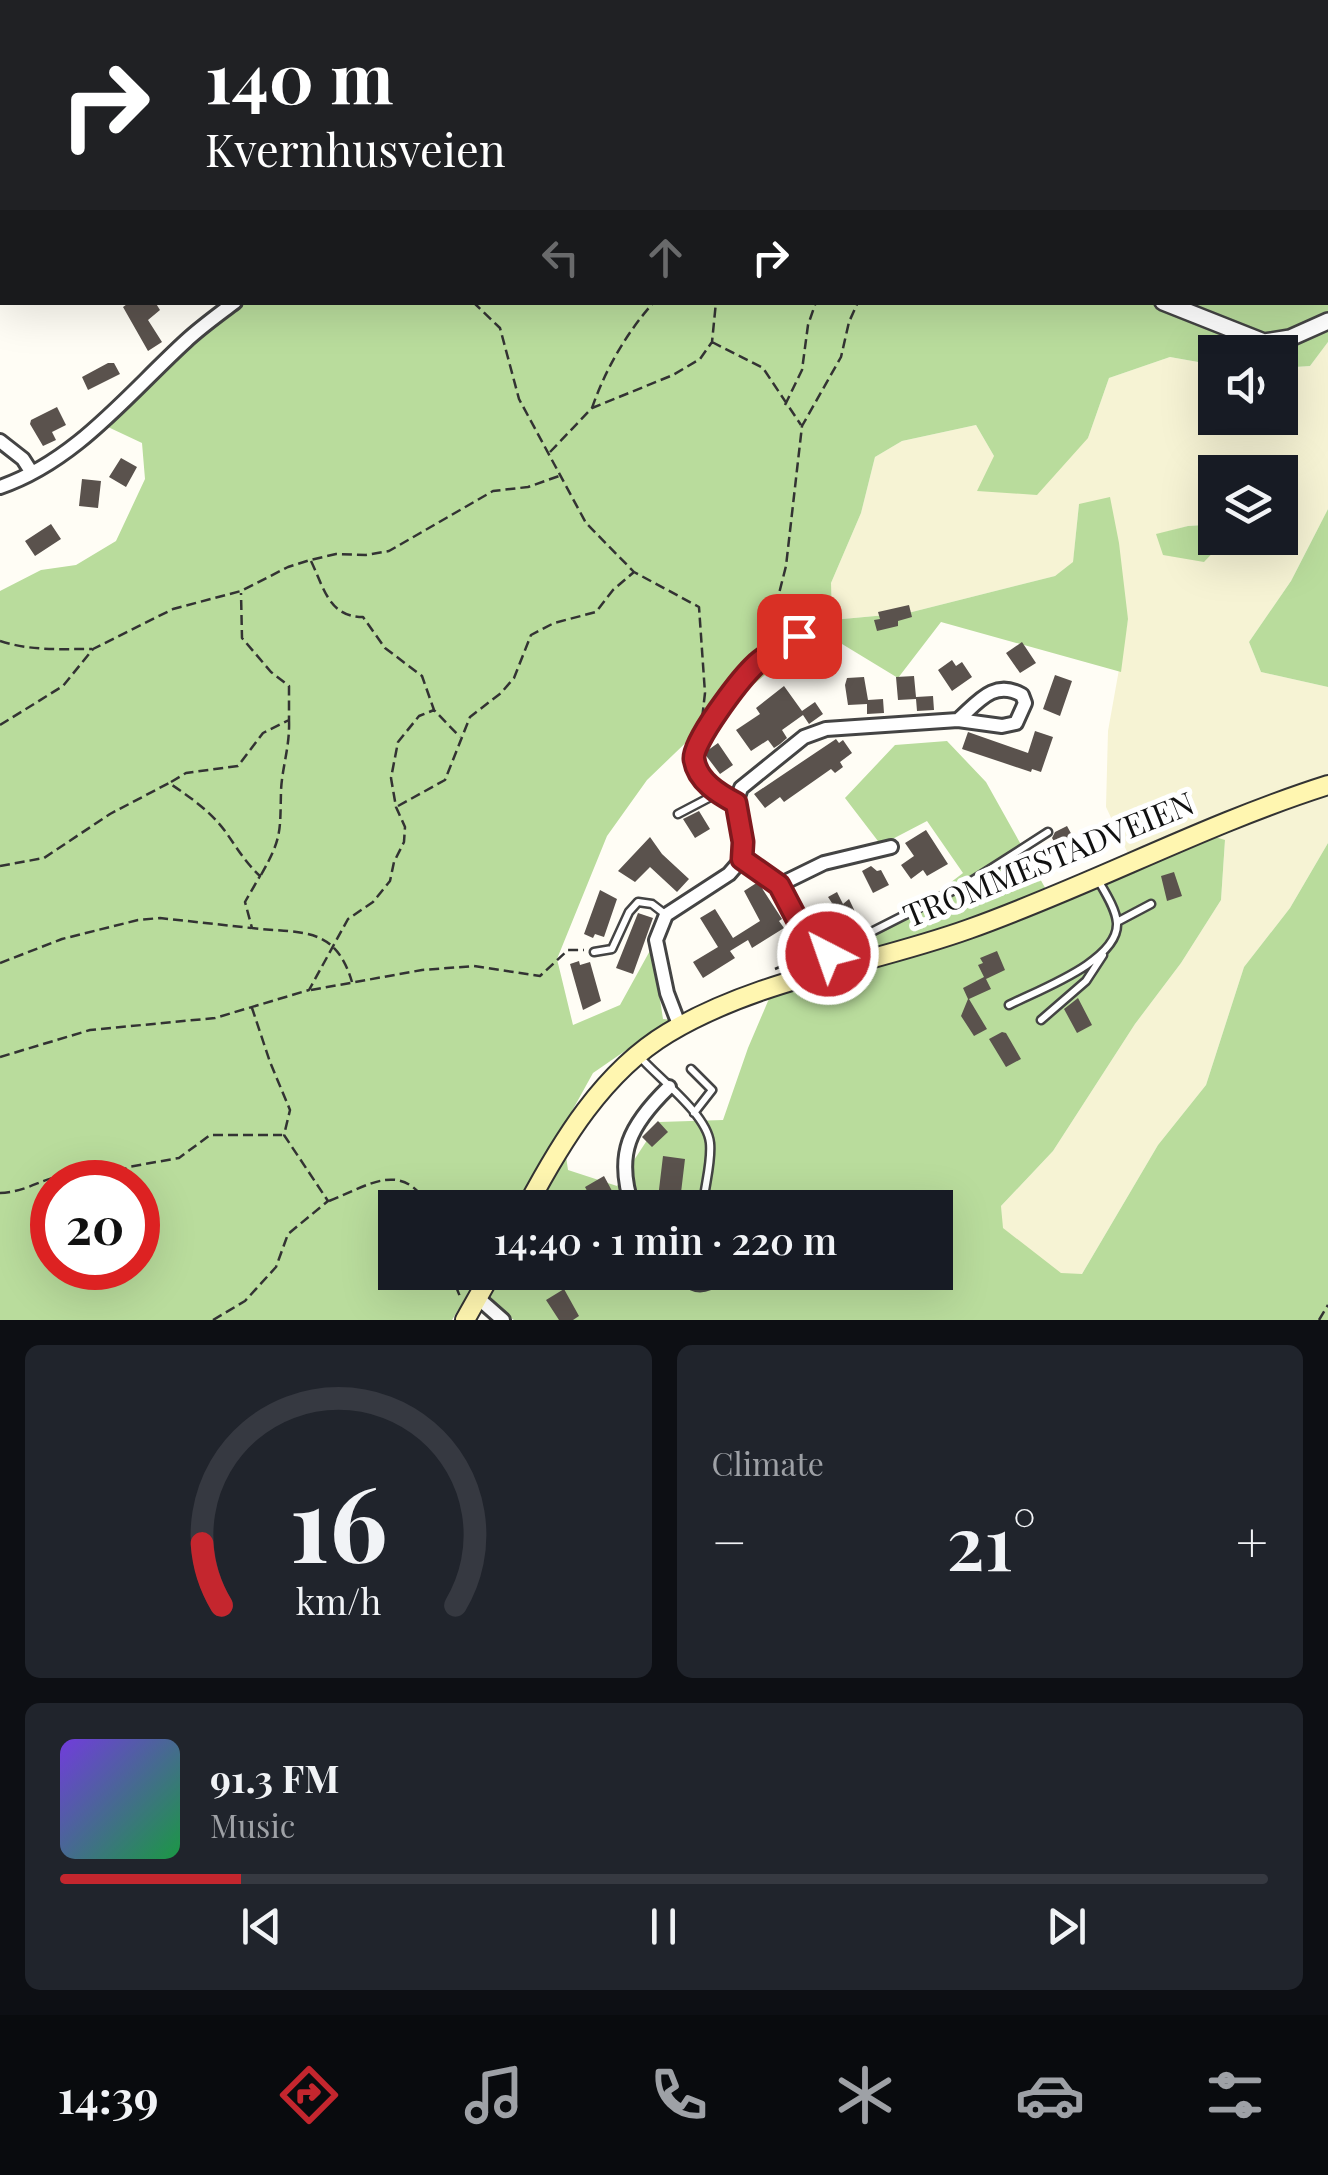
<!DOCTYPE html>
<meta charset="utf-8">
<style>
:root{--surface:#171b24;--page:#20242c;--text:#f1f3f6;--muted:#9ea1a6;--line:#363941;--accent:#c4262e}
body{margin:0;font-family:"Playfair Display",serif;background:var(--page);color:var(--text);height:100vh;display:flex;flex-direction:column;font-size:38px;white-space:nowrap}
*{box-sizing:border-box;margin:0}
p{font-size:32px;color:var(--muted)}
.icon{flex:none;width:55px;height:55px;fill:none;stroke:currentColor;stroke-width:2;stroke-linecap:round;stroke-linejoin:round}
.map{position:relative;height:1320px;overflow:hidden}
.panel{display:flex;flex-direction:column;gap:25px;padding:25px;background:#0d0f14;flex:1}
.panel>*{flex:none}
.banner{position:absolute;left:0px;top:0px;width:1330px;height:305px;box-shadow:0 10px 40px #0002;background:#202124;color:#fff;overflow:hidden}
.controls{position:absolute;left:1198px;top:335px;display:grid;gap:20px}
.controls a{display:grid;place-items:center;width:100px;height:100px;border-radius:0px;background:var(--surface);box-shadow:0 10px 40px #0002;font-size:50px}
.speed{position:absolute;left:30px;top:1160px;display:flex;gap:20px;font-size:50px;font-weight:700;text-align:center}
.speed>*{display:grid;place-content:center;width:130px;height:130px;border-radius:50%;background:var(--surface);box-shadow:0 10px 40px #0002;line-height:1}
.speed .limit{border:15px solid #d22;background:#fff;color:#111}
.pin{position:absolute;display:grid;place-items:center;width:85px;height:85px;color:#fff;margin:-42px;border-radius:20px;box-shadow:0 5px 15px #0006}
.me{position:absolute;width:110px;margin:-55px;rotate:319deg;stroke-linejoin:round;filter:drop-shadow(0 0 8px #0008)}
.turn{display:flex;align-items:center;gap:35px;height:210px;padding:0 40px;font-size:45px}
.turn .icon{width:130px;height:130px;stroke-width:2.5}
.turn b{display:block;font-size:70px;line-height:85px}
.lanes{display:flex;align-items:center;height:95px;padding:0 40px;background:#0003;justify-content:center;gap:50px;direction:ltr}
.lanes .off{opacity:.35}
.big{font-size:75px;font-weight:600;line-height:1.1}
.panel .card{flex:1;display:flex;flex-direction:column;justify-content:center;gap:15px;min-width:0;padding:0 35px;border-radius:15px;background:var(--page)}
.panel .dial{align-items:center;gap:0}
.dial svg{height:260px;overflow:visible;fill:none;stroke:var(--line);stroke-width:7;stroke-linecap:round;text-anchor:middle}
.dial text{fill:var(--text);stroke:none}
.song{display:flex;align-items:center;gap:30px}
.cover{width:120px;height:120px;border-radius:15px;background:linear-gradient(135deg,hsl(260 70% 55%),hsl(140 70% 35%))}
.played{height:10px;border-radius:5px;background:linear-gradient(90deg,var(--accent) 15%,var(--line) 15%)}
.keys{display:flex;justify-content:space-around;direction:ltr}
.heat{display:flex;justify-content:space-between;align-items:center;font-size:55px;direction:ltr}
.panel .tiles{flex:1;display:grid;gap:25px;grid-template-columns:1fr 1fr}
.card:last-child{grid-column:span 2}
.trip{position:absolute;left:378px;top:1190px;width:575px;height:100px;border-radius:0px;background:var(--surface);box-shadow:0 10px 40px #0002;font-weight:600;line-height:100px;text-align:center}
.dock{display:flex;height:160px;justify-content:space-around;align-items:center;background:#090b0e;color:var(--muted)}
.dock .icon{width:70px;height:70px}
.dock .current{color:var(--accent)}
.dock b{font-size:45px;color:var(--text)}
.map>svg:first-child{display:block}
.farmland{fill:#f6f3d4;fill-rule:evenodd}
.forest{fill:#b9dc9c;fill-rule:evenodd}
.building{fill:#5a524d}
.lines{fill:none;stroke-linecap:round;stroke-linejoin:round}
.service-casing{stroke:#444;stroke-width:11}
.minor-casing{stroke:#444;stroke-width:18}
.tertiary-casing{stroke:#444;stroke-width:20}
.secondary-casing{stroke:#333;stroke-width:22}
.path{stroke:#333;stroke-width:2.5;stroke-dasharray:10 5;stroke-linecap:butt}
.service{stroke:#fff;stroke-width:6}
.minor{stroke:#fff;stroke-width:12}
.tertiary{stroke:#fff;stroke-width:15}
.secondary{stroke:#fff6b0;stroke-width:18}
.route-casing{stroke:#7f191e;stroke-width:25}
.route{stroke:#c4262e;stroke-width:18}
.labels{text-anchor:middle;stroke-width:10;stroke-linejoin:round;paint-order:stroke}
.street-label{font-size:32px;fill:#111;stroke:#fff}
</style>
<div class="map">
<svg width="1328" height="1320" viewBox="0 0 1328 1320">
<rect width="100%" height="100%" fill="#fffdf5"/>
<path class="farmland" d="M1328 342V509L1291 581 1249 642 1261 672 1328 687V843L1290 908 1244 967 1206 1085 1158 1145 1082 1274H1061L1002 1228 1001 1206 1053 1151 1135 1024 1181 963 1221 900 1225 841 1130 858 1106 807 1108 731 1128 619 1079 504 1073 563 1055 576 908 613 831 620V583L861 513 875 457 902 441 976 425 994 456 1088 438 1109 378 1170 357 1215 365V418H1280V368L1310 366ZM1215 472H1280V538H1217L1222 543 1156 535 1188 526 1204 525 1215 536Z"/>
<path class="forest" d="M562 0H1328V342L1310 366 1280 368V352H1215V365L1170 357 1109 378 1088 438 1037 495 977 491 994 456 976 425 902 441 875 457 861 513 831 583 832 620 908 613 1055 576 1073 562 1079 504 1110 497 1119 543 1128 619 1121 672 941 622 898 678 819 630 700 729 647 780 607 836 557 959 573 1025 620 1005 652 947 663 1019 701 1023 651 1033 593 1073 567 1120 564 1142 568 1170 617 1186 659 1122 723 1120 748 1048 771 994 823 945 885 924 925 902 963 873 927 821 881 845 845 798 895 745 947 741 986 782 1053 902 1202 833 1225 840 1221 900 1181 963 1135 1024 1053 1151 1001 1206 1003 1228 1061 1273 1082 1274 1158 1145 1206 1085 1244 967 1290 908 1328 843V1320H514L497 1309 486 1293 458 1310 452 1320H0V591L41 570 76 565 116 541 145 479 142 443 108 427 83 445 234 303 1328 302V2H561ZM52 1182H138V1268H52ZM395 1208H935V1272H395Z
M1328 509V687L1261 672 1249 642 1291 581Z
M1204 525 1222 543 1204 562 1163 555 1156 534 1188 526Z"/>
<path class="building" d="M130 302H155L160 310 148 320 162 342 148 351 123 307Z
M108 363H114L120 374 88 390 82 377Z
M57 407 66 425 52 432 56 440 43 446 30 424 31 420Z
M121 458 137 467 126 487 109 477Z
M82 479 101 481 98 508 79 506Z
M51 524 61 539 35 556 25 541Z
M909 605 912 617 898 621V626L877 631 874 620 880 619 878 612Z
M1022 642 1036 663 1020 673 1006 653Z
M952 660 956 666 962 662 972 677 952 691 938 670Z
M1055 675 1072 681 1060 716 1043 709Z
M914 676 916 697 933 696 934 710 917 711 916 699 898 700 896 677Z
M864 677 868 700 883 699 884 713 867 714V704L848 705 845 685 847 678Z
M784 686 802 711 815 702 823 714 809 724 803 715 782 730 787 738 780 744 774 748 768 740 751 751 736 730 760 714 756 708Z
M1035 731 1053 737 1041 772 1032 769 1031 772 962 749 968 732 1028 753Z
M836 739 839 743 843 740 852 753 840 762 843 767 835 773 831 769 784 802 780 797 765 808 754 794Z
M718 743 733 765 720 774 704 753Z
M699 811 710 829 695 838 683 819Z
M1067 826 1073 837 1070 839 1073 845 1060 852 1052 838 1055 832Z
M926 830 948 864 927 876 923 870 911 879 901 865 914 856 905 843Z
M650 837 662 854 689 879 677 892 650 867 635 882 618 871Z
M871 866 877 871 881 870 889 885 873 893 862 871Z
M1174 872 1182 896 1167 901 1161 876Z
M758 882 782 919 779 921 784 928 752 948 748 940 730 951 735 958 703 978 693 962 718 947 700 918 715 909 733 938 760 921 744 891Z
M600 890 617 899 604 937 595 934 593 938 584 934Z
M837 892 843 904 849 899 858 918 844 925 840 919 833 922 825 907 832 903 828 897Z
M638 913 653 918 633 974 616 968Z
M997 951 1005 970 986 979 991 989 969 999 987 1029 974 1036 961 1016 968 999 963 988 984 977 978 965 983 963 980 958Z
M579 961 580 965 590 962 601 1001 583 1010 570 964Z
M1078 998 1092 1025 1077 1033 1064 1009Z
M1002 1032 1006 1033 1021 1059 1006 1067 989 1039Z
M658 1121 668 1132 652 1147 642 1137Z
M663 1156 685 1159 680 1201 658 1198Z
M604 1176 611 1189 621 1208H596L585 1187Z
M564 1289 579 1316 573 1320H559L546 1300Z"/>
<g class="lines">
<defs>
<path id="service" d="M735 803 706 783 695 766 696 745 752 667 821 624
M678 814 718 793
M779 886 812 949 820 955 828 954 970 882 1048 832
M1117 922 1151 904
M594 952 612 949 629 912 638 902 652 904 665 914
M1009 1005C1038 990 1119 961 1117 923 1116 909 1105 892 1098 880
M1041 1020 1086 981 1103 955
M639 1056C658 1078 707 1114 710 1143 712 1164 704 1186 703 1208
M691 1069 712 1090 694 1113
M682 1272C686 1285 697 1290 709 1285L717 1272"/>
<path id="minor" d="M0 85 2 84
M0 223 2 222
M0 441 23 459 32 473
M0 487C76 461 128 394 186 341 201 327 218 315 235 302
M742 859 779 885 824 863 891 847
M680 1027 667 993 656 940 666 915 729 874 742 859 743 843 736 803 741 788 804 737 826 729 958 720 1002 726 1016 723 1025 703 1022 695C994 679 978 702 958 720
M633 1208C614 1154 630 1125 669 1087
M478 1298 503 1320"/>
<path id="tertiary" d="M1065 0V2
M1163 302 1264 342 1290 338 1328 321"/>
<path id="secondary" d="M526 1208C561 1142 603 1072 668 1033 760 978 869 965 969 929 1090 886 1205 824 1328 785
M465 1320 492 1272"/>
</defs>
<use href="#service" class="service-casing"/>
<use href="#minor" class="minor-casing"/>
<use href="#tertiary" class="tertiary-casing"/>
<use href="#secondary" class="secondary-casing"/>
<path class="path" d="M374 2 375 0
M618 2 647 0
M885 2 887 0
M921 2V0
M1213 2 1218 0
M473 302 500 328 519 399 586 523 634 572 699 607 705 693 702 719
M712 342 763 368 801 425
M785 405 802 370 808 325 816 302
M592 408C605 370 627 332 654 302
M550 452 592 408 673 375 700 359 712 342 716 302
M311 561C324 588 329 617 363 617L385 648 422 676 434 710 460 737
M0 641C31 651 60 649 92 649
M762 648 768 637 786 566 802 426 841 357 849 322 858 302
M0 725 63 686 93 649 173 609 241 591 288 567 310 560 336 554 366 555 389 551 493 491 528 487 559 476
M171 782 186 773 238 766 263 733 289 720V686L271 672 242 638 241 593
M398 806 445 780 470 717 501 693 514 678 531 635 554 623 596 612 613 590 634 572
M0 866 44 858 110 814 169 783C190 797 210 811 225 831 237 848 245 862 260 876L245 902 252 928C302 934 335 925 352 982
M261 875C282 838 280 832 281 791 282 767 290 747 289 720
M0 963 62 939 138 920 160 918 251 928
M775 969 803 956
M311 990 422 970 474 966 540 976 568 950H584
M0 1057 90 1030 215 1018 309 990 348 919 373 902 390 881 394 862 404 842 405 827 396 807 391 778 398 742 419 716 434 710
M106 1182 128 1167 179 1158 210 1135H282
M0 1193C37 1192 56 1163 91 1182
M329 1201C370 1185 402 1159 430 1208
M450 1272 461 1299
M213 1320 245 1301 276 1267 288 1234 328 1201 284 1135 290 1110 270 1062 252 1008
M1319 1320 1328 1305"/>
<use href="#service" class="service"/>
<use href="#minor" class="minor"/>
<use href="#tertiary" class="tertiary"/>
<use href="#secondary" class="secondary"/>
</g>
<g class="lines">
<defs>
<path id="route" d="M799 636C784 645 766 654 753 667 739 681 692 742 694 759 697 781 719 794 736 803L743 842 742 859 779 885 812 948 820 955 828 954"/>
</defs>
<use href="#route" class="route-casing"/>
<use href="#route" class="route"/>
</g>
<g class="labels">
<g class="street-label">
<text transform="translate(1049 860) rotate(-22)" y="11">TROMMESTADVEIEN</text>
</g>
</g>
</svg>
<div class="controls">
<a><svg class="icon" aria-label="sound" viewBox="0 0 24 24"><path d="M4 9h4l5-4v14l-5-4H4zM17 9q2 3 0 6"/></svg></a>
<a><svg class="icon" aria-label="layers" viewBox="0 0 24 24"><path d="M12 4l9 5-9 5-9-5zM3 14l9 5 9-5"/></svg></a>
</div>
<div class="speed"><div class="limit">20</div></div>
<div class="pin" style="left:799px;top:636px;background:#d93025"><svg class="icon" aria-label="arrive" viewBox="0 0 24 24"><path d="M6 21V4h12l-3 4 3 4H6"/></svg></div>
<svg class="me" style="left:828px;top:954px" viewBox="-20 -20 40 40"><circle r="17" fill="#c4262e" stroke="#fff" stroke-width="3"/><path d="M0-11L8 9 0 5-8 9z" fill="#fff"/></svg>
<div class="trip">14:40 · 1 min · 220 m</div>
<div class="banner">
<div class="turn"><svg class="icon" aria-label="right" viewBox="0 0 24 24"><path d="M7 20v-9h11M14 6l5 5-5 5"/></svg><div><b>140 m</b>Kvernhusveien</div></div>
<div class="lanes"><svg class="icon off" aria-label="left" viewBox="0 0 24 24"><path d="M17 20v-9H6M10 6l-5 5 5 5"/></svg><svg class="icon off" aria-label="ahead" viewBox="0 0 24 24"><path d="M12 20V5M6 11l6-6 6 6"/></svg><svg class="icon" aria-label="right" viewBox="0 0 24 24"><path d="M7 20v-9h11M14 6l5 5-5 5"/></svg></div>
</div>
</div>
<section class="panel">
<div class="tiles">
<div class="card dial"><svg viewBox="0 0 100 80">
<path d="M14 69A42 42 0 1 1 86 69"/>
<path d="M14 69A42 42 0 0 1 8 50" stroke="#c4262e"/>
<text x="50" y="56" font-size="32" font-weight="700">16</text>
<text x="50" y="72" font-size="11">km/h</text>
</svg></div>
<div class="card"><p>Climate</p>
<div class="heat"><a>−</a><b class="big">21°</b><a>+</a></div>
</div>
<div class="card">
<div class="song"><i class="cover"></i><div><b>91.3 FM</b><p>Music</p></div></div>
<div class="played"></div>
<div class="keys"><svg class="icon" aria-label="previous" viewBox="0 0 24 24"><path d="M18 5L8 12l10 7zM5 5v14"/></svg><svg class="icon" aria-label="pause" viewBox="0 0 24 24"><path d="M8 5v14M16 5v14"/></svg><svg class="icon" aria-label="next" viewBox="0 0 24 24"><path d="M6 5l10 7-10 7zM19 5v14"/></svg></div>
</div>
</div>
</section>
<nav class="dock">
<b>14:39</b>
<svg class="icon current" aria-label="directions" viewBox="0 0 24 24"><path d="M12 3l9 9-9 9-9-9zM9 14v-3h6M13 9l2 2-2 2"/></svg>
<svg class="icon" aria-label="music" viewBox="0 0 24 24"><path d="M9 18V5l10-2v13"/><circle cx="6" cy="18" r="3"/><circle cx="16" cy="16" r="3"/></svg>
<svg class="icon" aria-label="phone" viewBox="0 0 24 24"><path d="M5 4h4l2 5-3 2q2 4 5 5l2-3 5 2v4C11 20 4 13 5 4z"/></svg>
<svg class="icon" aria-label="climate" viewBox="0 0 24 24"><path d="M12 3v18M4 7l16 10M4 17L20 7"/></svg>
<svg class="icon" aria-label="car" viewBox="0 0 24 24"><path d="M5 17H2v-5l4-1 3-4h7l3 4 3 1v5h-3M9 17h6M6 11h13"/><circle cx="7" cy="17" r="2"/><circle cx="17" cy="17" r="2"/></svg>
<svg class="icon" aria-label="filters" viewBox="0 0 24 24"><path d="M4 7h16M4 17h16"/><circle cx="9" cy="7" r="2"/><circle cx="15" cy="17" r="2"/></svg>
</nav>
